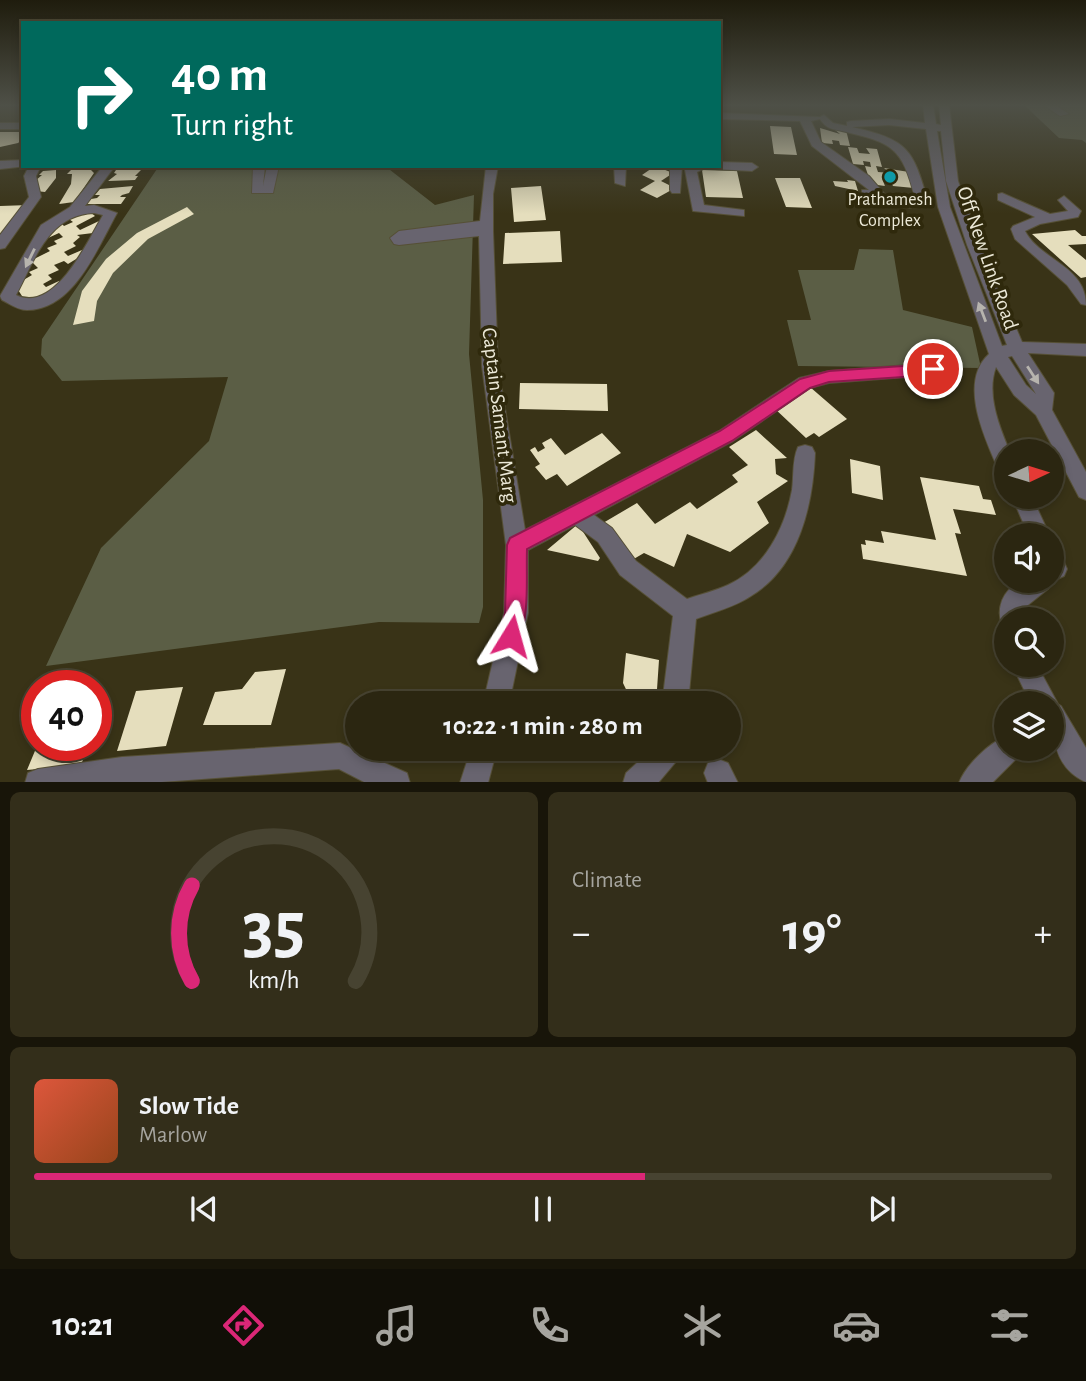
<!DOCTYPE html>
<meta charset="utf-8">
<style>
:root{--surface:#2b2611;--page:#332e1a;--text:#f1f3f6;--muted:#a6a59f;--line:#474331;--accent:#db2777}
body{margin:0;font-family:"Alegreya Sans",sans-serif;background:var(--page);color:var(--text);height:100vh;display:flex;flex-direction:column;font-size:26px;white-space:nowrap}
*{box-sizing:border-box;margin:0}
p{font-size:23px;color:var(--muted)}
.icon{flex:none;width:38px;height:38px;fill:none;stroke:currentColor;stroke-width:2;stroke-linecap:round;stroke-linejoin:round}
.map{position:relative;height:782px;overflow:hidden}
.side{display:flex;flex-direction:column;gap:10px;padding:10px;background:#181509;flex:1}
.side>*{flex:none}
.guide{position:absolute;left:21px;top:21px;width:700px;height:147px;border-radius:0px;box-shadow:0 4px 10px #0003,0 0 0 2px var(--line);background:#00695c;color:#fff;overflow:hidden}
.needle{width:46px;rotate:86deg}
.fabs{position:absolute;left:994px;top:439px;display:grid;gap:14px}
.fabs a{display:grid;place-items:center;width:70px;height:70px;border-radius:50%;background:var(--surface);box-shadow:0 4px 10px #0003,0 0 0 2px var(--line);font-size:35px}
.speed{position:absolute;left:21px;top:670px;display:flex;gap:14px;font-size:35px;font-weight:700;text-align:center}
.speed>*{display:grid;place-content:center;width:91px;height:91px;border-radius:50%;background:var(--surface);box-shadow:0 4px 10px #0003,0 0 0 2px var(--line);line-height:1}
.speed .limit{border:10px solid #d22;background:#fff;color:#111}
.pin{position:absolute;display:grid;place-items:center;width:60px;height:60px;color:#fff;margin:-30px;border:4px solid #fff;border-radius:50%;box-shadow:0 2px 7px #0007}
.me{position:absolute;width:77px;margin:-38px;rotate:8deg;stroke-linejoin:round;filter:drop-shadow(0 0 5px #0008)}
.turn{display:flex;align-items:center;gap:24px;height:147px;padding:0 35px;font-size:32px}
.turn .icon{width:91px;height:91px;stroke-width:2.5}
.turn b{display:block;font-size:49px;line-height:60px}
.big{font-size:52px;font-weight:600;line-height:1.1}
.side .widget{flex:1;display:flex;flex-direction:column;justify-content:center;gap:10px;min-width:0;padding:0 24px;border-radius:10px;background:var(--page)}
.side .dial{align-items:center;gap:0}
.dial svg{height:182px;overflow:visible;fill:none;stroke:var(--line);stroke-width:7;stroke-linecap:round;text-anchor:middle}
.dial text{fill:var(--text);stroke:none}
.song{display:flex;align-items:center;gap:21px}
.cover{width:84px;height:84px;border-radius:10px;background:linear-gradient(135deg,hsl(10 70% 55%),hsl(20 70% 35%))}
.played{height:7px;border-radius:4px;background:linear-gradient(90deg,var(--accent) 60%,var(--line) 60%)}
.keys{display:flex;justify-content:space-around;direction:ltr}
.heat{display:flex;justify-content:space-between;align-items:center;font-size:38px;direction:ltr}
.side .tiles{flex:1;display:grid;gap:10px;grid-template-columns:1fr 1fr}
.widget:last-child{grid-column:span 2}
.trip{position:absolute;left:345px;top:691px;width:396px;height:70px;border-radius:35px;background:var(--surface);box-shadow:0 4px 10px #0003,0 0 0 2px var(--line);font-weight:600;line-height:70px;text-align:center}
.menu{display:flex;height:112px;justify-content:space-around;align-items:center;background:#110f07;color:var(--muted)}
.menu .icon{width:49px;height:49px}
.menu .selected{color:var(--accent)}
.menu b{font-size:32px;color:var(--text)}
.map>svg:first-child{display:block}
.green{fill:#5b5e45}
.building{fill:#e5debd}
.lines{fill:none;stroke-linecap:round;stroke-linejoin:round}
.minor-casing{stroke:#565036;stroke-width:2}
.minor{fill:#68646f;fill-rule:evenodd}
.oneway{fill:#b7b4ae}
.route{fill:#db2777;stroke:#8e194d;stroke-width:2}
.culture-dot{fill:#0f9aa8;stroke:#2f290c;stroke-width:2.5}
.labels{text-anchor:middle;stroke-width:7;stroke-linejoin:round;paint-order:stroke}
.far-poi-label{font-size:18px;fill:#ece9d8;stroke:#2f290c}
.street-label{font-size:21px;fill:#ece9d8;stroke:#2f290c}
</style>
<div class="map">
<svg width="1086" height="783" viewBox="0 0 1086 783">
<rect width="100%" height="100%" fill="#393317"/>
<path class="green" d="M1023 104H1086V143L1082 140 1059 138Z
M159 166H385L435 205 474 195 469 354 483 500V607L479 623 379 622 46 666 101 548 209 441 228 377 62 381 41 355 42 339Z
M859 249 893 250 903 310 972 327 981 368 798 366 787 320H811L798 270H854Z"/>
<path class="building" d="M770 126 791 127 797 155 774 154Z
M820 128 840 134 834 129 846 130 850 146 840 145 839 141 832 140 833 144 822 143Z
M0 132H23L19 138 23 139 18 143 0 147Z
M848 147 857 148 859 153 870 154 866 148 877 149 882 167 876 166 878 172 890 173 884 168 909 172 914 188 893 186 891 182 883 181 885 186 871 184 865 166 871 167 870 162 863 161 864 165 853 164Z
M655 166 673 173 661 181 675 188 657 198 640 190 655 181 642 175Z
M143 168 135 176H138L135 180 108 181 117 174 114 173 116 170Z
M56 170V178L45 192 36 191 35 181 42 175H39L43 171Z
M71 170H91L94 173 74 202 59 204 71 184 72 174H67Z
M702 170 737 171 743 198 706 197Z
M775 178H800L812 208 786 207Z
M847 180 855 181 858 191 835 186 833 181 848 182Z
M133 186 129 193 122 195 120 197H126L121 204H86L91 199 97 198 100 195H95L100 189Z
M541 186 546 220 514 222 511 188Z
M29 205 0 236V206Z
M187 207 194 214 148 239 113 273 97 301 94 321 73 325 82 291 106 259 137 233Z
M90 212 95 216 76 226 80 230 99 221 101 225 93 233 77 235 80 237 73 243 76 246 64 252 68 256 82 250 86 253 68 264 64 261 54 265 59 270 48 275 52 279 43 284 46 287 59 281 63 285 27 304 15 285 32 275 29 272 38 268 33 263 27 266 30 261 50 251 47 248 57 244 54 241 63 237 59 233 48 238 44 234 62 224 64 226 73 222 69 219Z
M1075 230 1082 236H1086V244L1068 245 1086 260V277L1081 278 1032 234Z
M560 231 562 262 503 264 505 233Z
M520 383 607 384 608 411 519 409Z
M810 387 847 419 819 437 814 433 806 438 773 407Z
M756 430 787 458 775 459 776 474 788 481 757 502 769 523 730 552 687 534 674 567 644 553 632 560 603 523 637 503 655 524 690 502 697 509 738 482 732 475 748 465 729 447Z
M602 433 621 453 567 486 557 474 546 480 535 467 540 464 530 450 535 447 538 452 545 448 542 443 551 438 565 455Z
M850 459 880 466 883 500 852 493Z
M920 477 979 486 983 499 991 500 996 515 953 509 961 534 955 533 967 576 863 559 861 544 866 545 865 540 884 543 881 531 936 540Z
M578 524 600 558 598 561 547 550Z
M626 653 659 660 656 704H633L623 683Z
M286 669 271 725H203L215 692 242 689 255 672Z
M183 687 166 746 117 751 136 691Z
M37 746H88L81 765 27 770Z"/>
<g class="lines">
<defs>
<path id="minor" d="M923 104H933L936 124 941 125 939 104H949L958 181 981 245 1022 342 1086 344V356L1028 353 1054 393 1052 410 1086 472V500L1079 497 1036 415 1014 395 996 367C986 394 999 426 1010 452H1006V472L999 470 996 464C983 434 959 381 989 354L938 207 926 129 889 125 852 127C908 140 913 148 928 202 911 215 880 202 862 196V190H869L812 146 800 121 719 119V113L820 117 824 115 833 123 847 126V122L851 121 889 119 925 123ZM820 119C826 128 831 129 842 131 893 143 902 147 915 198L886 196 869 176 821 142 811 121ZM937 131H941L946 181 967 245 1007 345 1002 346 950 207ZM1012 356 1036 394 1026 385 1008 357Z
M1042 104H1054L1069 114 1060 116Z
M0 123H23V129H0Z
M23 160V166H27L0 169V161Z
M719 162 752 163 758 167 752 171 715 169 713 166H719Z
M29 166H41L36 176 41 197 5 248 0 249V235L29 197 24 176Z
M103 166H115L85 206 94 205 117 213C98 247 74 310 27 310 18 310 10 304 2 300L0 296 41 225 70 207ZM94 213 103 215C87 242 55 314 16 295 35 260 48 215 94 213Z
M253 166H265L263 186 267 166H279L273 193H252Z
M486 166H498L493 194V231L498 366 525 530 719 431 799 378 829 371 933 363 941 369 933 375 829 383 810 388 733 441 594 515 612 528 636 561 687 599C701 594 715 591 728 585 765 568 785 528 792 490 794 476 792 460 798 447L805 445 812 447 815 453C813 505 799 567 751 596 735 607 714 612 696 619L688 704H662L673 616 620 575 598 542 575 525 528 550V613L509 704H483L504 613 506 545 482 366 479 236 399 245 394 244 390 238 399 231 480 221Z
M614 166H626L625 186 615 183Z
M670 166H682L680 193H672L670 190Z
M709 166 697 172 704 205 744 210V216L693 211 685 170 690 166Z
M1002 193 1050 214 1068 211 1058 200 1064 196 1081 211 1078 217 1040 224 1025 231C1040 260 1086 266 1086 305L1081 304 1067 285 1015 239 1011 229 1013 226 1035 217 998 200V194Z
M1012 497H1032L1050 536H1029Z
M1052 550 1060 553 1067 569 1064 576 1051 582 1048 589 1023 609V620H1006V630L1003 628C995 610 1002 588 1023 581 1030 578 1043 581 1052 581Z
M1012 665H1037L1058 704 1061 706 1086 748V782C1053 768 1052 734 1052 704H1031Z
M1006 736V749H1021L1017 758 992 783H959C965 766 989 743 1006 736Z
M340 743 407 773 410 783H366L339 769 148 783H25L28 773 38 769 122 757Z
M471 749H497L488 783H460Z
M652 749H683L679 758 658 783H623L626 773Z
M718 759 728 763 738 783H708L704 773 708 763Z"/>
</defs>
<use href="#minor" class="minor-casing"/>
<use href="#minor" class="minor"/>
</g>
<defs><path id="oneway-solid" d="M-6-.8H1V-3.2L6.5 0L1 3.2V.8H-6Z" transform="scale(1.75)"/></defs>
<g class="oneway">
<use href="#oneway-solid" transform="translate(30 258) rotate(116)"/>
<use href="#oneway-solid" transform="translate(982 312) rotate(-111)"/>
<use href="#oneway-solid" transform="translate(1033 375) rotate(57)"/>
</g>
<linearGradient id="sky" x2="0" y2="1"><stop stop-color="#1f1c0d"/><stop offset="0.49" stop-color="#4e5047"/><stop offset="1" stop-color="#4e5047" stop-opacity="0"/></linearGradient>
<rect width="1086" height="214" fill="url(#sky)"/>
<path class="route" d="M933 364 940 369 933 375 829 382 810 388 732 441 527 549C526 580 530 614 518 643L511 647 503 643 500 636 505 613 507 545 510 538 720 431 800 379 829 371Z"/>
<circle class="culture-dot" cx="890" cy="177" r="7"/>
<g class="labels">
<g class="far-poi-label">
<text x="890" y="205">Prathamesh<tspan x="890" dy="21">Complex</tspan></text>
</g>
<g class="street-label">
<text transform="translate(988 258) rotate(71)" y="7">Off New Link Road</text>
<text transform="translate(500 415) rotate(83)" y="7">Captain Samant Marg</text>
</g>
</g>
</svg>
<div class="fabs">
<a><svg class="needle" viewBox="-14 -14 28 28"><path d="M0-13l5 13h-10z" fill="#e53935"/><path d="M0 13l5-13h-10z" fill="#a6a59f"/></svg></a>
<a><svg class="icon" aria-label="sound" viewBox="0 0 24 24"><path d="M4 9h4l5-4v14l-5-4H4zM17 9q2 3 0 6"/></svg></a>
<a><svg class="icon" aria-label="search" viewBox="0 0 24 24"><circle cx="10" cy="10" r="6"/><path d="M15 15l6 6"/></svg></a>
<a><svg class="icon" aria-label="layers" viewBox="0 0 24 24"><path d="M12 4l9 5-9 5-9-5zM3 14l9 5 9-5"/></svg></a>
</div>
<div class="speed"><div class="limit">40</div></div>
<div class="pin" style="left:933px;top:369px;background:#d93025"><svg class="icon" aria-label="arrive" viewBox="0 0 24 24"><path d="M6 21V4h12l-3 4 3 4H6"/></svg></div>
<svg class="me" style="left:511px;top:636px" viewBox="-20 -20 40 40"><path d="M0-17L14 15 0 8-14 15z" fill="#db2777" stroke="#fff" stroke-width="4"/></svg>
<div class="trip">10:22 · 1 min · 280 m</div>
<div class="guide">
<div class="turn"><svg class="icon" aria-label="right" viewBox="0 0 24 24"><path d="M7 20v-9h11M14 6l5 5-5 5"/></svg><div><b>40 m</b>Turn right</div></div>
</div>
</div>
<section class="side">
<div class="tiles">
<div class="widget dial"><svg viewBox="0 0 100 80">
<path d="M14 69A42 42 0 1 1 86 69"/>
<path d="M14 69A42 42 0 0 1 14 27" stroke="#db2777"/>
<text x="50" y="56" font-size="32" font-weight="700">35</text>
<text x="50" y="72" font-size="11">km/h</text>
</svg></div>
<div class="widget"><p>Climate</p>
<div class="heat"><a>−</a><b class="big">19°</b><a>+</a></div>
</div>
<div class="widget">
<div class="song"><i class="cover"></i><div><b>Slow Tide</b><p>Marlow</p></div></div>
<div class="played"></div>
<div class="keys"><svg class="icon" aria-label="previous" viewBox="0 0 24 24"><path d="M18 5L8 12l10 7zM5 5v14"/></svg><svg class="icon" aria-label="pause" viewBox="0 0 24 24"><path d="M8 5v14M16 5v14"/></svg><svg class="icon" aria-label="next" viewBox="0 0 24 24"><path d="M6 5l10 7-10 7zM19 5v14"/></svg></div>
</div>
</div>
</section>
<nav class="menu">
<b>10:21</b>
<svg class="icon selected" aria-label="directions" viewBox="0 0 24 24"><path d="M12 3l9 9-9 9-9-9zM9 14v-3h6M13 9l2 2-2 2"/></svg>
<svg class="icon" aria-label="music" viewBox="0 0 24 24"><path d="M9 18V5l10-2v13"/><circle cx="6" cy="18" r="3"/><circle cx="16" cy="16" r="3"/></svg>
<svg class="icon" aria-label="phone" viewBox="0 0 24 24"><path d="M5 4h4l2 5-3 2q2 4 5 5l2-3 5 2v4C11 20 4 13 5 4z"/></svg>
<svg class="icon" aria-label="climate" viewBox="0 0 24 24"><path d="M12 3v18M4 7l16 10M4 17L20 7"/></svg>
<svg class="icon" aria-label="car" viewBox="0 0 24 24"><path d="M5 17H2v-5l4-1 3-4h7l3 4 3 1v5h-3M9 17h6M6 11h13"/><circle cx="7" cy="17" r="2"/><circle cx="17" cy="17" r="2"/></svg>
<svg class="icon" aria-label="filters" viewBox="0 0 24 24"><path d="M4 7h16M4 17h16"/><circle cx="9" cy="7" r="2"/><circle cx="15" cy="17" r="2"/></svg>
</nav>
